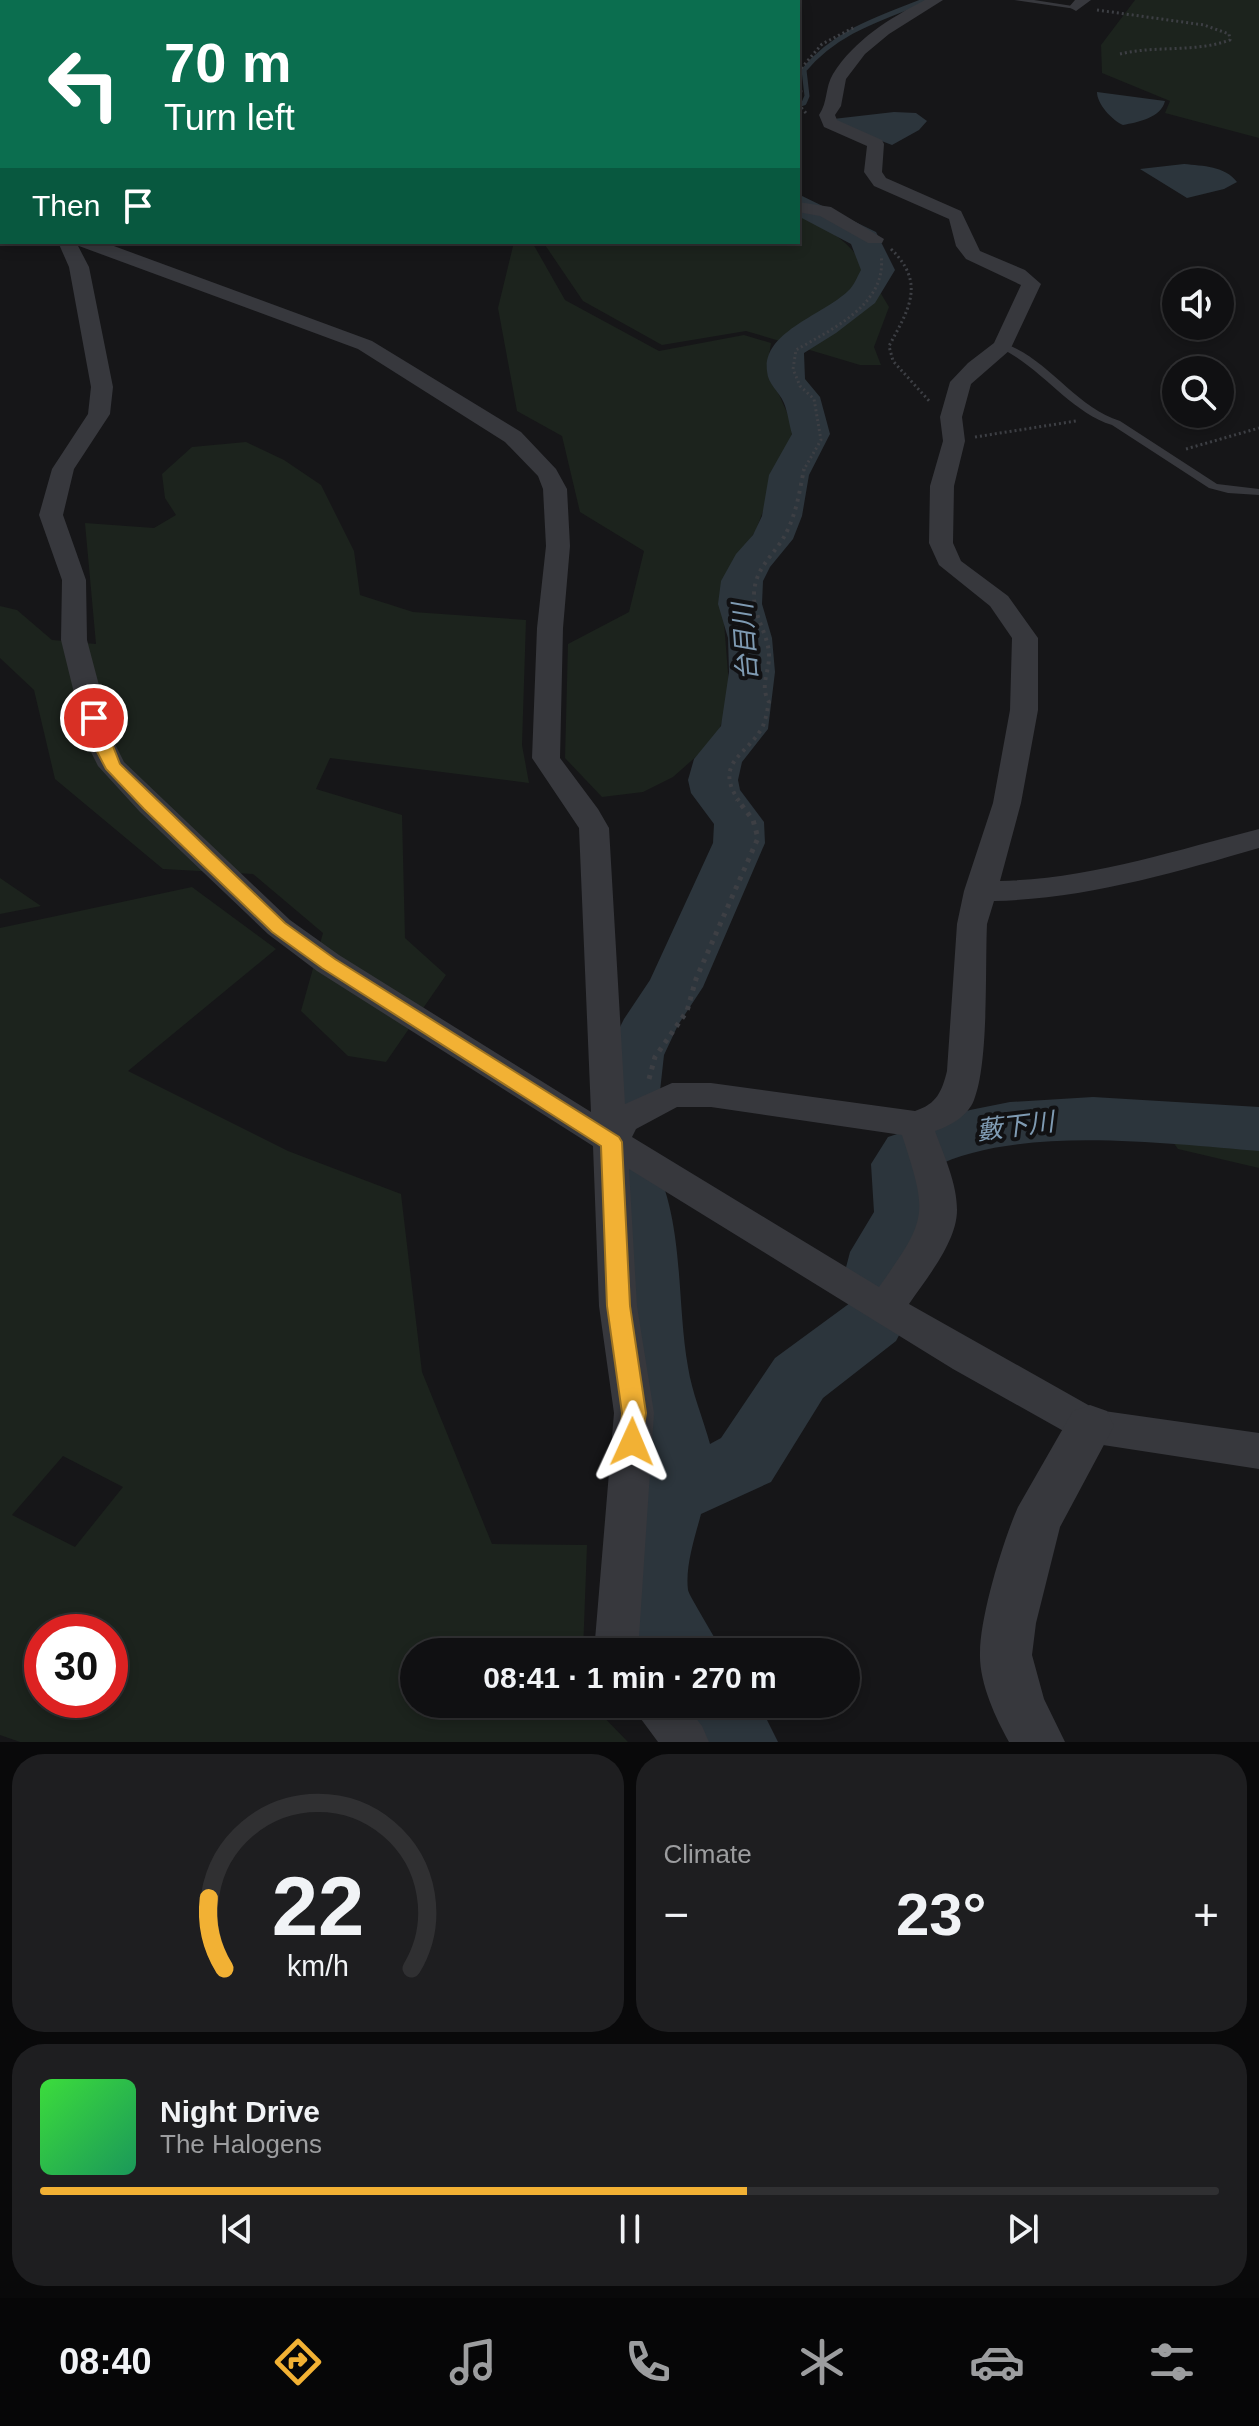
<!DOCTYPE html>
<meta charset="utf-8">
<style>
:root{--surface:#101012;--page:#1e1e20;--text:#f1f3f6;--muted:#9c9d9f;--line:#303032;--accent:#f2b134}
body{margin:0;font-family:Helvetica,"Noto Sans JP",sans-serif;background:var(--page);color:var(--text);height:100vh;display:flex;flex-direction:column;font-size:30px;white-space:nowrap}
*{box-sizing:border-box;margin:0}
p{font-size:26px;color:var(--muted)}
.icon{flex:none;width:44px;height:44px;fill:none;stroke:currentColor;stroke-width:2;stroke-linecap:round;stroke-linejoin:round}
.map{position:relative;height:1742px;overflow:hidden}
.side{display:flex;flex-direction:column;gap:12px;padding:12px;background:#09090a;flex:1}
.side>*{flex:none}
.banner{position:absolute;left:0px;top:0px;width:800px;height:244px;box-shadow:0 4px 12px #0003,0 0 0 2px var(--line);background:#0b6e4f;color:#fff;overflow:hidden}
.fabs{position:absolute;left:1162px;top:268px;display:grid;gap:16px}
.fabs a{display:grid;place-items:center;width:72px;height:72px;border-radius:50%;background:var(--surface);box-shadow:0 4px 12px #0003,0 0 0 2px var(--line);font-size:40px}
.speed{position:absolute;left:24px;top:1614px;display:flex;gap:16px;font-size:40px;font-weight:700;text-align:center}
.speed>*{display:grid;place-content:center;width:104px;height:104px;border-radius:50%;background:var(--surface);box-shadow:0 4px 12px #0003,0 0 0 2px var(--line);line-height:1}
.speed .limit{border:12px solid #d22;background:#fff;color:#111}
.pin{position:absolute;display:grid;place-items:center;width:68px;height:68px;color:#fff;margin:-34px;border:4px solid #fff;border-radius:50%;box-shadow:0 2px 8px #0007}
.me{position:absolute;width:88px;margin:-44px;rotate:1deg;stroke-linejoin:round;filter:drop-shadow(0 0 6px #0008)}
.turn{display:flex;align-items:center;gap:28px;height:168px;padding:0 32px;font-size:36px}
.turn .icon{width:104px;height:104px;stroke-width:2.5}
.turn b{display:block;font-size:56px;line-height:68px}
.then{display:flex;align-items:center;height:76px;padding:0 32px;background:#0003;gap:16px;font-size:30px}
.big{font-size:60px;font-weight:800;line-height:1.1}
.side .tile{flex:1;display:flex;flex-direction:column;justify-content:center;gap:12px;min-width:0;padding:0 28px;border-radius:32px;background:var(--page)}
.side .dial{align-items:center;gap:0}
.dial svg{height:208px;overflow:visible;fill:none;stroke:var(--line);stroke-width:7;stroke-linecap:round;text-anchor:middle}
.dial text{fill:var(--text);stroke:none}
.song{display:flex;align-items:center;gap:24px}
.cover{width:96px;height:96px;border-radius:12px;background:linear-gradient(135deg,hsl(120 70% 55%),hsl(150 70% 35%))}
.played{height:8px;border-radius:4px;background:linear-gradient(90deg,var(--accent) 60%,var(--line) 60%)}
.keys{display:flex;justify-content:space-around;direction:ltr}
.heat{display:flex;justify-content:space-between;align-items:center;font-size:44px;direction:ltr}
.side .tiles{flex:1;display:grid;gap:12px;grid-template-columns:1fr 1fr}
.tile:last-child{grid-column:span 2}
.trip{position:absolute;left:400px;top:1638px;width:460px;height:80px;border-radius:40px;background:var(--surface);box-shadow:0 4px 12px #0003,0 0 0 2px var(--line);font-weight:800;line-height:80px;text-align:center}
.tabs{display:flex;height:128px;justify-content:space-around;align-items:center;background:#060607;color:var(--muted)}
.tabs .icon{width:56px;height:56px}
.tabs .selected{color:var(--accent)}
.tabs b{font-size:36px;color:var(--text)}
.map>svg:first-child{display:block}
.green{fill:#1c231d;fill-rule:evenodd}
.water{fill:#2c353c}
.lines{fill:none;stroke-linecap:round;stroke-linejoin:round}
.stream{stroke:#2c353c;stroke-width:5}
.river{fill:#2c353c;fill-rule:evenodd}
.path-far2{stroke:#3d3f44;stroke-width:3;stroke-dasharray:2 3;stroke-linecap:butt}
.path-far1{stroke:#3d3f44;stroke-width:4;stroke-dasharray:3 5;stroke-linecap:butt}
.path{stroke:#3d3f44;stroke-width:5;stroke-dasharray:4 6;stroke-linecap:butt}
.service{fill:#37383d;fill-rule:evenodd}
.minor{fill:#37383d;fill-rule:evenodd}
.tertiary{fill:#37383d;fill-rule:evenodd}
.route{fill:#f2b134;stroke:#9d7322;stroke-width:2}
.labels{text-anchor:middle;stroke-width:8;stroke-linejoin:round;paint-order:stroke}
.water-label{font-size:26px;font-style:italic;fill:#7f9bb3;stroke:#111113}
</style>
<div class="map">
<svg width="1259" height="1742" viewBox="0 0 1259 1742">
<rect width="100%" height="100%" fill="#161618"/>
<path class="green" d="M1135 0H1259V138L1165 113 1170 101 1102 73 1101 45Z
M798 215C856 241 858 256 889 307L874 347 881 365H860L746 331 662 345 583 301 543 242H798Z
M514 242H532L565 300 659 351 744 335 771 343 767 368 794 428 756 530 721 585 730 698 716 739 673 777 643 792 602 797 565 758 568 644 629 612 644 551 580 512 562 436 517 411 498 308Z
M246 442 284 460 321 485 354 551 360 595 413 612 526 620 522 745 529 783 330 758 316 789 402 815 405 938 446 975 386 1062 348 1056 301 1011 323 933 253 874 163 869 55 779 34 690 0 658V606L17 610 52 640 96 644 85 523 154 528 176 515 165 498 162 474 192 447Z
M0 878 41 906 0 914Z
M192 887 276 949 128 1071 288 1151 401 1194 422 1372 492 1544 587 1545 583 1652H414V1704H591L628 1742H20L0 1735V928ZM63 1456 123 1487 75 1547 12 1515ZM42 1632H110V1700H42Z
M1168 1135 1259 1140V1168L1178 1149Z"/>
<path class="water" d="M1097 92 1165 101C1161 118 1138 122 1123 125 1112 120 1097 104 1097 92Z
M894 112 916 113 927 121 919 130 892 145 840 125 833 119Z
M1184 164C1203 166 1225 166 1237 182L1224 189 1187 198 1140 169Z"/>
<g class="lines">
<path class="stream" d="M673 2 677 0
M798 105 804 103 807 96 804 70C836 31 881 18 926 0"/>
<path class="river" d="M798 194 876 232 895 270 875 303 836 333 804 353 805 379 820 397 830 434 809 475 802 516 793 539 770 567 763 581 762 604 772 638 775 672 768 729 742 762 738 780 740 790 764 822 765 843 703 987 678 1025 664 1055 659 1100 650 1115 629 1122 608 1115 599 1100 606 1055 624 1019 650 980 713 843 714 824 691 793 688 780 694 759 721 726 729 672 728 638 718 604 721 581 736 554 753 535 762 516 769 475 792 434C789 424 788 413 784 403 779 391 768 385 767 371 762 332 823 315 848 291 854 286 857 277 861 270L851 244 798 216Z
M1093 1097 1259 1107V1151C1166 1144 1017 1124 932 1168L937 1201 936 1213 913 1255 907 1279 898 1297 889 1300 896 1303 906 1322 896 1341 823 1398 771 1482 701 1514C695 1537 685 1566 688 1590 689 1596 717 1640 722 1652H641L613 1600 618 1551 637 1483 640 1443 620 1369 608 1216 598 1173 607 1157 629 1150 651 1157C685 1219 676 1299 688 1367 692 1393 703 1418 710 1444L721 1438 775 1358 850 1303 859 1300 852 1297 843 1279 850 1252 874 1212 871 1164 888 1137 970 1110 1010 1102Z
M676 1704H759L778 1742H694Z"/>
<path class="path-far2" d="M679 2 683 0
M1097 10 1204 25 1229 34 1230 40C1194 53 1157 45 1120 54
M798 72 822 44 855 27
M798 81 801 91 798 101
M798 104 806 113
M891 249C926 283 909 309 889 346L893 361 931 403
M975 437 1076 421
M1186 449 1259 428
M803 471 821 440 814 399 800 386 793 369 796 350C832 329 888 304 881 255"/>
<path class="path-far1" d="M739 801C713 763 746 756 762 728 766 720 767 711 769 702 759 685 770 672 769 654 768 634 753 615 754 594 755 565 778 553 788 529 797 510 800 489 804 469"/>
<path class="path" d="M649 1079 655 1057 687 1011 696 979 758 838 753 820 737 799"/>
<path class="service" d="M1014 0H1034L1079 7 1076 9Z
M1003 343C1048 358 1075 407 1120 421L1217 484 1259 489V495L1228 493 1209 488 1112 425C1070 412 1041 367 1000 348V344Z"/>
<path class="minor" d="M329 0H351L352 2H330Z
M925 0H943L889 34 865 54 846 79 841 106 835 115 837 120 882 140 884 144 882 172 886 178 961 211 980 251 1025 270 1041 284 1010 350 971 384 962 417 965 441 954 486 953 543 961 561 1008 596 1038 638V710L1021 803 1000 881C1089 879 1173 851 1259 829V848C1173 873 1085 899 994 901L987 924C985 969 989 1062 974 1100 968 1116 950 1126 935 1131 944 1156 957 1183 957 1210 957 1242 926 1279 909 1304L1097 1410 1259 1433V1469L1090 1443 1076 1438 953 1369 629 1169 637 1306 654 1413 638 1652H594L614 1413 599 1306 593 1146 317 971 268 934 140 812 98 766 86 742 61 640 62 580 39 515 52 469 88 414 91 387 69 267 58 242H76L89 267 113 387 110 414 74 469 63 515 86 580 87 640 114 742 124 762 290 920 339 955 591 1112 579 828 532 758 537 628 546 546 543 489 538 476 505 442 358 349 79 246 77 242H103L372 341 521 432 556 469 567 489 570 546 563 628 560 758 598 809 609 828 625 1104 672 1083H711L915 1111C937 1104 942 1091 947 1071L957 924 964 891 993 803 1010 710 1012 638 990 606 939 565 929 543 930 486 943 441 940 417 950 382 968 363 994 343 1021 285 966 259 956 246 949 219 874 186 864 172 867 146 824 127 819 115C828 102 825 87 833 74 854 40 890 18 925 0ZM677 1107H711L902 1135C928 1215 928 1218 879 1287L632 1137 636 1129Z
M1075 0H1091L1076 11 1069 7Z
M0 82 2 83V93L0 92Z
M798 202 831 207 884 239 882 243H868L820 216 798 212Z
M0 205H2V216H0Z
M635 1704H685L702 1726 709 1742H658L641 1719Z"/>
<path class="tertiary" d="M1090 1405 1107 1411 1114 1426 1060 1527 1036 1623 1032 1655 1044 1699 1065 1742H1009C995 1717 979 1682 980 1653 980 1616 1003 1541 1018 1507L1073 1411Z"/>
</g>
<path class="route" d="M94 713 102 718 120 764 285 923 335 959 619 1137 622 1142 630 1306 646 1413 640 1450 632 1453 623 1450 620 1442 622 1413 607 1306 601 1146 322 968 272 932 144 809 106 769 92 742 85 718Z"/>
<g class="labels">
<g class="water-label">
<text transform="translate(745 642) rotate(-94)" y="9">台目川</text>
<text transform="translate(1015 1126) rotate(-7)" y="9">藪下川</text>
</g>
</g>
</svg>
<div class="fabs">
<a><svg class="icon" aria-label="sound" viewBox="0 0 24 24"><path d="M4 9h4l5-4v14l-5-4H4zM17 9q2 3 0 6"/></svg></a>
<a><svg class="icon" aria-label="search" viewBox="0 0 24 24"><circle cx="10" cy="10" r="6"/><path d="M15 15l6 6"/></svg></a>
</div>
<div class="speed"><div class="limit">30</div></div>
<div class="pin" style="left:94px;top:718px;background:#d93025"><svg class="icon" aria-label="arrive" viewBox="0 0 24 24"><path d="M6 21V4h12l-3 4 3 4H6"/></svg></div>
<svg class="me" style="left:632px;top:1442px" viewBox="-20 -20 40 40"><path d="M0-17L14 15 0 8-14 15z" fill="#f2b134" stroke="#fff" stroke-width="4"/></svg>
<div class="trip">08:41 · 1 min · 270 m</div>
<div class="banner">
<div class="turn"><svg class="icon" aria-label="left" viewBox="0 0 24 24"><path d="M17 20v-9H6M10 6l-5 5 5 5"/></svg><div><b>70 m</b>Turn left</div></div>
<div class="then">Then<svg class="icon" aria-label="arrive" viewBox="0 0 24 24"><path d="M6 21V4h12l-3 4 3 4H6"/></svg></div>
</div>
</div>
<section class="side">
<div class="tiles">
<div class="tile dial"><svg viewBox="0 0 100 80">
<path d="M14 69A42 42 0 1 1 86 69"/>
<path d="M14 69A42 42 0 0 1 8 42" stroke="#f2b134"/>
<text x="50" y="56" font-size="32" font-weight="700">22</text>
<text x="50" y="72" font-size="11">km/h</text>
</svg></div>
<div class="tile"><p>Climate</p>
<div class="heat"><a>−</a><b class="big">23°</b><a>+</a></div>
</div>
<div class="tile">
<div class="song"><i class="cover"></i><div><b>Night Drive</b><p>The Halogens</p></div></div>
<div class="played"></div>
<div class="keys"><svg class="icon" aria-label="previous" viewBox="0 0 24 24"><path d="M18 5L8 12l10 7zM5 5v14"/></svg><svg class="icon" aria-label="pause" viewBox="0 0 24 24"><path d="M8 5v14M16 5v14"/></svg><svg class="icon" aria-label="next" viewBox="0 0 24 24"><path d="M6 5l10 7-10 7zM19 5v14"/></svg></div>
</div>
</div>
</section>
<nav class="tabs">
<b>08:40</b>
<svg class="icon selected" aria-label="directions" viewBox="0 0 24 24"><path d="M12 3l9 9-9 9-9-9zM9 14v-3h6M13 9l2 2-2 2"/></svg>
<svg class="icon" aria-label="music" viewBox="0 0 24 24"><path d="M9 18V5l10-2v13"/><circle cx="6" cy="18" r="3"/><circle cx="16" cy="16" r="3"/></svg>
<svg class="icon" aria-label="phone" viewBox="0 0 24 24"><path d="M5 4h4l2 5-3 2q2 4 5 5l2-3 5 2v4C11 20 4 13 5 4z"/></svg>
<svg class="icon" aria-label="climate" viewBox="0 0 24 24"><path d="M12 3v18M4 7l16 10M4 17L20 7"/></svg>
<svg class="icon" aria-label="car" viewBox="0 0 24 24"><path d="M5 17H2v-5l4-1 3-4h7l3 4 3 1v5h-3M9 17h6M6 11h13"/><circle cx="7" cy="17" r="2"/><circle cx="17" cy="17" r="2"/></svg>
<svg class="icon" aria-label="filters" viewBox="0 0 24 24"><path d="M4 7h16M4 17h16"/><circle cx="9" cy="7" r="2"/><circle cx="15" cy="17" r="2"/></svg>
</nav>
